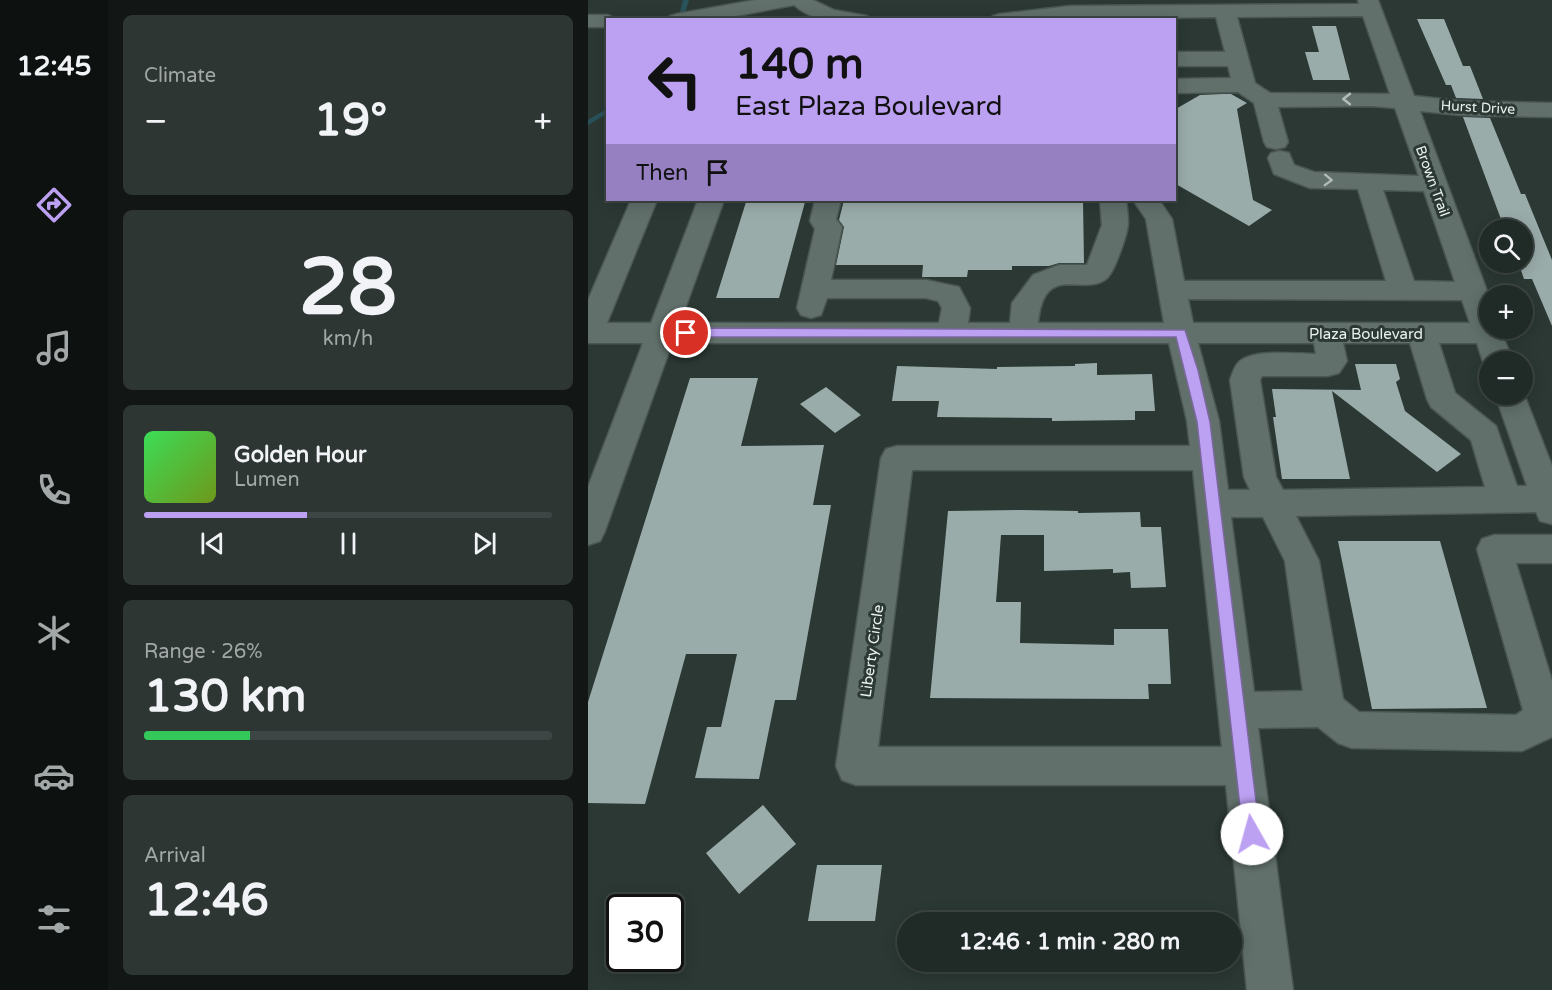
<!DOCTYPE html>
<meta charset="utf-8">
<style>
:root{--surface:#202a27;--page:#2d3633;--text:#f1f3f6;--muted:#a2a7a7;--line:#3d4644;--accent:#bca0f2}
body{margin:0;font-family:"Varela Round",sans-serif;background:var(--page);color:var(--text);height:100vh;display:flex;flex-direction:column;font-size:22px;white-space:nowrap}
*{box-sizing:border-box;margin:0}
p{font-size:20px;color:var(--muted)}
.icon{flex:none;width:33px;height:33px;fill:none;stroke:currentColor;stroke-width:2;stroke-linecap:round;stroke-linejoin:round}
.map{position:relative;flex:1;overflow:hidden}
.sheet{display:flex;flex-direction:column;gap:15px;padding:15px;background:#121715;width:480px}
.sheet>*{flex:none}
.banner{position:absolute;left:18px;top:18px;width:570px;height:183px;border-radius:0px;box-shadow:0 3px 15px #0003,0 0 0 2px var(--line);background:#bca0f2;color:#111;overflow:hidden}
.tools{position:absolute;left:891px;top:219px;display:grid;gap:12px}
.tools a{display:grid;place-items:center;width:54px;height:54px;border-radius:50%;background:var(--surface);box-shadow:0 3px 15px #0003,0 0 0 2px var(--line);font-size:30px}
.speed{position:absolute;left:18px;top:894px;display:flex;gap:12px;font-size:30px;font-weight:700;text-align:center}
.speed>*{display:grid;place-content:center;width:78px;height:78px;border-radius:50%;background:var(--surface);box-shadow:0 3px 15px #0003,0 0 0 2px var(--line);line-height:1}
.speed .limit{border:3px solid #111;border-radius:9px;background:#fff;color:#111}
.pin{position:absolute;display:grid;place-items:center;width:51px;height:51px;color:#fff;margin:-26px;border:3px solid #fff;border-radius:50%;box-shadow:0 2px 6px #0007}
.me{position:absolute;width:66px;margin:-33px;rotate:353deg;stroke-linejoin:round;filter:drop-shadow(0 0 4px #0008)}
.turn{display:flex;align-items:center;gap:21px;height:126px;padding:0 30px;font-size:27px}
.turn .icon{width:78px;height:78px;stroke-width:2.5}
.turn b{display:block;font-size:42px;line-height:51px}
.then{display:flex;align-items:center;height:57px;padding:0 30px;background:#0003;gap:12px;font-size:22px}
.big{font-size:45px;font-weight:800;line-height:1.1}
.sheet .tile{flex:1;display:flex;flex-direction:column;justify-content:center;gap:9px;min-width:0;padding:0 21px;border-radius:9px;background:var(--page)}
.sheet .dial{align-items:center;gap:0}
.dial b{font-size:78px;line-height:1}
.song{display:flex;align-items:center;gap:18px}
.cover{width:72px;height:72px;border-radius:9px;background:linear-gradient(135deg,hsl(130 70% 55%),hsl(80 70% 35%))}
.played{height:6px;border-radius:3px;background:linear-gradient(90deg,var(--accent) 40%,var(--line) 40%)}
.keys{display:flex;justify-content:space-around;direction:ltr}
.heat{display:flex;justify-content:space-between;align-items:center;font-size:33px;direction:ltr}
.charge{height:9px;border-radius:4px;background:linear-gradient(90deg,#34c759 26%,var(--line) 0)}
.trip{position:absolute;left:309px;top:912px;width:345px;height:60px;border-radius:30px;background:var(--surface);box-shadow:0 3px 15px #0003,0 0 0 2px var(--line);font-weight:800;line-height:60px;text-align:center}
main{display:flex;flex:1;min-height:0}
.tab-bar{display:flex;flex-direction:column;width:108px;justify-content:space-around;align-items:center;background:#0d1110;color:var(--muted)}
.tab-bar .icon{width:42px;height:42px}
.tab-bar .selected{color:var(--accent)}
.tab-bar b{font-size:27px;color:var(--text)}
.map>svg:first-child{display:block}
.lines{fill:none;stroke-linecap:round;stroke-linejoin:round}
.stream{fill:#29525a;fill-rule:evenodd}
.building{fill:#9aacaa}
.minor-casing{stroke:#4b5652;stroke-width:3}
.minor{fill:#61706b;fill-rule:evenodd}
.oneway{stroke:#b3bdba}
.route{fill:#bca0f2;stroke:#7a689d;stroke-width:1.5}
.labels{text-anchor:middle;stroke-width:6;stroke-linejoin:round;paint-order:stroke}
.far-street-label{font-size:14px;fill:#e9f1ee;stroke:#2b3834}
.street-label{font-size:15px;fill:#e9f1ee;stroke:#2b3834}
</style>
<main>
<nav class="tab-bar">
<b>12:45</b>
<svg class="icon selected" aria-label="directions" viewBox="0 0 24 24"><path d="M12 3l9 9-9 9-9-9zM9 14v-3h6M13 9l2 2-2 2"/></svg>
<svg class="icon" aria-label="music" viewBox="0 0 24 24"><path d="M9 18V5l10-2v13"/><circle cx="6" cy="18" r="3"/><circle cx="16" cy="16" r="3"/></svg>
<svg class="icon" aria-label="phone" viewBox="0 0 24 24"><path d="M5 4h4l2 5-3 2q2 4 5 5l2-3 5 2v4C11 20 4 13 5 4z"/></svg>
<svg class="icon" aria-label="climate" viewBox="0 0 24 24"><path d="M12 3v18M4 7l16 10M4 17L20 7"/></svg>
<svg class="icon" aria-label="car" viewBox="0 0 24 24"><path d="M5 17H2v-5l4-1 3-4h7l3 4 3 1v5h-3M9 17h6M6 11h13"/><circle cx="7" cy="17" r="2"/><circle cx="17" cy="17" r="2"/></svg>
<svg class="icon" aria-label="filters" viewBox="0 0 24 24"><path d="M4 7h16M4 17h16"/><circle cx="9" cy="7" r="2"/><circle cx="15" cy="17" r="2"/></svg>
</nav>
<section class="sheet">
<div class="tile"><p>Climate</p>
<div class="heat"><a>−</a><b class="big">19°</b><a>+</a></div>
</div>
<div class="tile dial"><b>28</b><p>km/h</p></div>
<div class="tile">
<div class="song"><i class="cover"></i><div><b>Golden Hour</b><p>Lumen</p></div></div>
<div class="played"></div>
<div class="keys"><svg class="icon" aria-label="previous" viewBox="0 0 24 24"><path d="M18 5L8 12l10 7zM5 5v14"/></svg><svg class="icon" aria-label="pause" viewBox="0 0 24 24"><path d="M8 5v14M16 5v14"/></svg><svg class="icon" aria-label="next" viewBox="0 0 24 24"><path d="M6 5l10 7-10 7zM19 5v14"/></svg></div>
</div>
<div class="tile"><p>Range · 26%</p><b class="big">130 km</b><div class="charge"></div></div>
<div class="tile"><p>Arrival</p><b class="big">12:46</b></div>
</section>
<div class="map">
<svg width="964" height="990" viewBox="0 0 964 990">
<rect width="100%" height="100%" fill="#2b3834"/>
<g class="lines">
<path class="stream" d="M95 0H101L95 20H90Z
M20 108V113L0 125V120Z"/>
</g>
<path class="building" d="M829 19H856L875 66H882L895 99 868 98 863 85H858Z
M724 26H748L762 80H725L717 52H731Z
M635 94H643L659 103 649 109 665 200 684 210 661 226 586 183V110L612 95Z
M875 117 902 118 933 194H937L964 260V326L944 279H936L930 262H934V230H917Z
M256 200H495L496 263H471L461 266H424V270H380L379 277H334L335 265H248L256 227 251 220Z
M158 202H217L191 298H128Z
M509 363V375L564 374 567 411H547V420L464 421V418L349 417 351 401H304L309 366 409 369V367L487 366V364Z
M767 364H808L812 379 808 382 817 411 873 454 849 472 744 391 762 479H694L685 417H688L684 389 773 390Z
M102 378H170L153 446 236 445 225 505H243L208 700H187L171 779 107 778 119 727H133L149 654H98L57 804 0 803V702Z
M238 387 273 415 247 433 212 404Z
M432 510 490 511V513L552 512 553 527H573L578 587 543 588 542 572 525 573V569L456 571V535H413L408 602H433L432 643 526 645V629H580L583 684H560L561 699 342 698 360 511Z
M750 541H852L899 708 784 709Z
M175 805 208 844 151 894 118 853Z
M229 865H294L287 921H220Z"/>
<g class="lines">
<defs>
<path id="minor" d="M167 0H225L246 10 279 16 282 20C255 20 228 25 206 5L127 20H79L82 16 89 14Z
M770 0H790L826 96 872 101 964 103V117L872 115 832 111 899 291 902 299V328H912L925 362H902V370L895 362 889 343H851L867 393 908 426 929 486H939L907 394H934V389L964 466V524L952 521 948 512 708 516 731 561 755 699 771 712 928 715 935 710 889 549 894 539 906 535H964V563H928L964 681V737L934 751 764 748 750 743 730 727 670 728 705 990H659L638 785H268L254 780 248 766 293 458 298 449 309 446H602L599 421 581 343H84L17 531 12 541 0 545V487L55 343H0V300L43 200H69L19 323H63L110 200H136L92 323H351L354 308 350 301 338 298H239L233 315 223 318 213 315 209 308 227 229 222 221 227 200H253L248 219 254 227 243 280H338L371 287 382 308 380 323H422L424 303 445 275 471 265H499L514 225 512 200H538C539 208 540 216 540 223 540 233 526 274 518 279 494 297 456 261 450 323H576L558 219 545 200H571L584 219 596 281H798L770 189 722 188 686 174 680 158 683 153 692 151 701 153 706 165 726 172 831 176 807 108 784 106 690 107 700 142 697 147 688 149 679 147 676 142 666 103 650 92 586 93V79L643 78 640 66H586V52H637L628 17 402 20 405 16 412 14 482 6 771 4ZM775 16 802 94 682 93 667 83 649 17ZM795 190 836 191 867 282 826 281ZM600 299 874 300 882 323H605ZM610 343H726L728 354C709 354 663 348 650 363 646 367 644 375 642 380L656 477 662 490H640L631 421ZM755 343H822L839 399 843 407 883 440 897 487 695 490 688 477 672 380 674 376H740L751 373 759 361ZM324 470H605L634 747H290ZM643 517H675L697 561 715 691 666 692Z
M0 15H20L30 20H20V27H0Z"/>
</defs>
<use href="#minor" class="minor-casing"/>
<use href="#minor" class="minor"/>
</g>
<defs><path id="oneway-chevron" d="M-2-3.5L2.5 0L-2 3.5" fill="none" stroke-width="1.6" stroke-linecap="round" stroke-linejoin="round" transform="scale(1.5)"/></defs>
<g class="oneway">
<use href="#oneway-chevron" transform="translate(759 99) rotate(180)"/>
<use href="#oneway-chevron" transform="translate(740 180) rotate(2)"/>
</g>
<path class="route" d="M98 328 597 330 610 370 622 422 672 834 670 840 664 842 658 840 655 834 609 422 588 337H98L92 333Z"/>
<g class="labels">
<g class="far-street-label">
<text transform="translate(890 107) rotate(3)" y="5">Hurst Drive</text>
<text transform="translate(845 181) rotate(70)" y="5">Brown Trail</text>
</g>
<g class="street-label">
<text x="778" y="339">Plaza Boulevard</text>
<text transform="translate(284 651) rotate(-82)" y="5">Liberty Circle</text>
</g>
</g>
</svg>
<div class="tools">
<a><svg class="icon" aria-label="search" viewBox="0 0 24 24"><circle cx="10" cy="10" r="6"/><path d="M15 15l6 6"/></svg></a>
<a>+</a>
<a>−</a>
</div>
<div class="speed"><div class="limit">30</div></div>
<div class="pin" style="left:98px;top:333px;background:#d93025"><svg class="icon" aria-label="arrive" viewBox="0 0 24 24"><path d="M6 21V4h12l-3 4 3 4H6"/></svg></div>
<svg class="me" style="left:664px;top:834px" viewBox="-20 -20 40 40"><circle r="19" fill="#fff"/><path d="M0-13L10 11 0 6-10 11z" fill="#bca0f2"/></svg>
<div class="trip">12:46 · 1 min · 280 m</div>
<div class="banner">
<div class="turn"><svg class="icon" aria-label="left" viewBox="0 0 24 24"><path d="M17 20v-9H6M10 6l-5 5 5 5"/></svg><div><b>140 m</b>East Plaza Boulevard</div></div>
<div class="then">Then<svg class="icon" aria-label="arrive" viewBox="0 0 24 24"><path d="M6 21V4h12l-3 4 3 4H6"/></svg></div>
</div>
</div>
</main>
